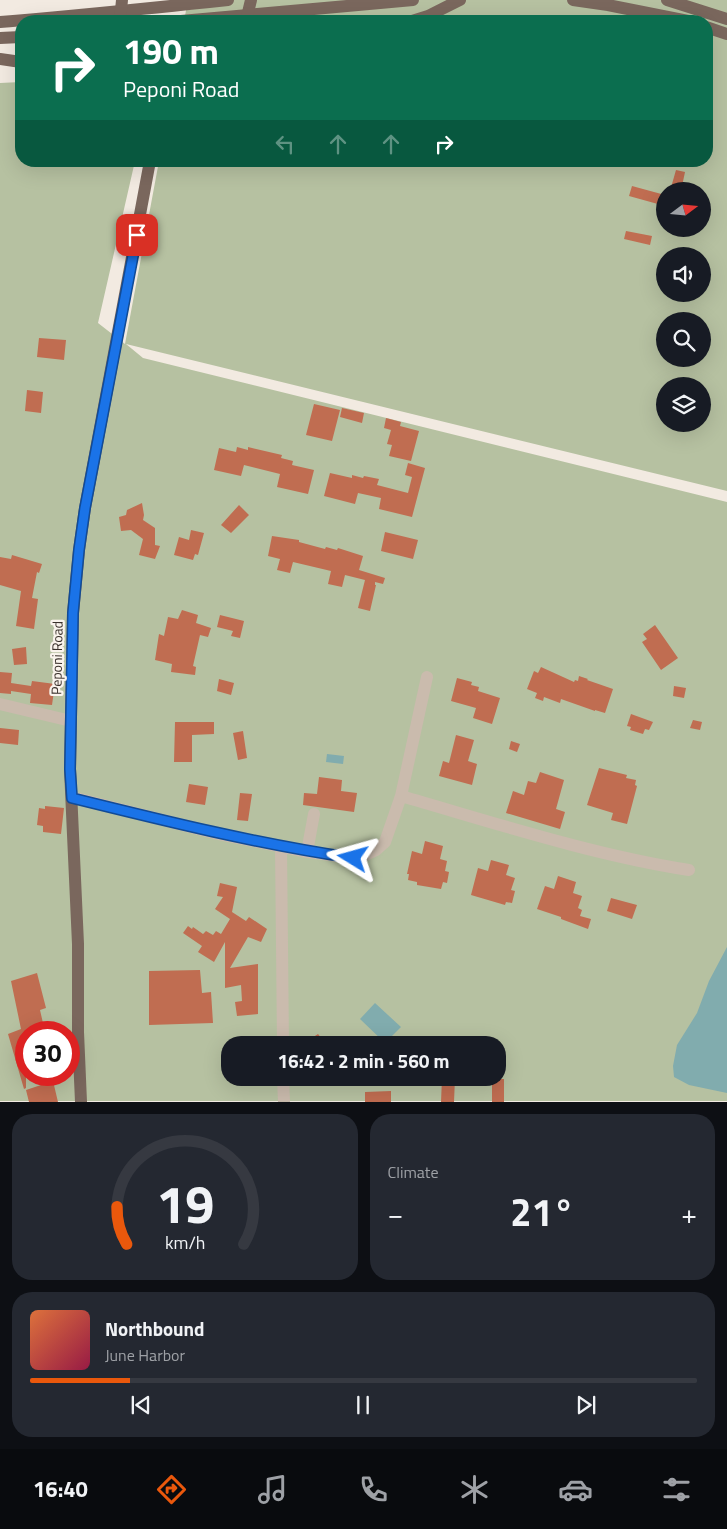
<!DOCTYPE html>
<meta charset="utf-8">
<style>
:root{--surface:#171b24;--page:#242831;--text:#f1f3f6;--muted:#9ea1a6;--line:#363941;--accent:#ea580c}
body{margin:0;font-family:"Titillium Web",sans-serif;background:var(--page);color:var(--text);height:100vh;display:flex;flex-direction:column;font-size:19px;white-space:nowrap}
*{box-sizing:border-box;margin:0}
p{font-size:16px;color:var(--muted)}
.icon{flex:none;width:28px;height:28px;fill:none;stroke:currentColor;stroke-width:2;stroke-linecap:round;stroke-linejoin:round}
.map{position:relative;height:1102px;overflow:hidden}
.sheet{display:flex;flex-direction:column;gap:12px;padding:12px;background:#0d0f14;flex:1}
.sheet>*{flex:none}
.hud{position:absolute;left:15px;top:15px;width:698px;height:152px;border-radius:20px;box-shadow:0 5px 20px #0002;background:#0b6e4f;color:#fff;overflow:hidden}
.needle{width:32px;rotate:74deg}
.controls{position:absolute;left:656px;top:182px;display:grid;gap:10px}
.controls a{display:grid;place-items:center;width:55px;height:55px;border-radius:50%;background:var(--surface);box-shadow:0 5px 20px #0002;font-size:25px}
.speed{position:absolute;left:15px;top:1021px;display:flex;gap:10px;font-size:25px;font-weight:700;text-align:center}
.speed>*{display:grid;place-content:center;width:65px;height:65px;border-radius:50%;background:var(--surface);box-shadow:0 5px 20px #0002;line-height:1}
.speed .limit{border:8px solid #d22;background:#fff;color:#111}
.pin{position:absolute;display:grid;place-items:center;width:42px;height:42px;color:#fff;margin:-21px;border-radius:10px;box-shadow:0 2px 8px #0006}
.me{position:absolute;width:55px;margin:-28px;rotate:278deg;stroke-linejoin:round;filter:drop-shadow(0 0 4px #0008)}
.turn{display:flex;align-items:center;gap:18px;height:105px;padding:0 25px;font-size:22px}
.turn .icon{width:65px;height:65px;stroke-width:2.5}
.turn b{display:block;font-size:35px;line-height:42px}
.lanes{display:flex;align-items:center;height:48px;padding:0 25px;background:#0003;justify-content:center;gap:25px;direction:ltr}
.lanes .off{opacity:.35}
.big{font-size:38px;font-weight:700;line-height:1.1}
.sheet .widget{flex:1;display:flex;flex-direction:column;justify-content:center;gap:8px;min-width:0;padding:0 18px;border-radius:20px;background:var(--page)}
.sheet .dial{align-items:center;gap:0}
.dial svg{height:130px;overflow:visible;fill:none;stroke:var(--line);stroke-width:7;stroke-linecap:round;text-anchor:middle}
.dial text{fill:var(--text);stroke:none}
.song{display:flex;align-items:center;gap:15px}
.cover{width:60px;height:60px;border-radius:8px;background:linear-gradient(135deg,hsl(20 70% 55%),hsl(340 70% 35%))}
.played{height:5px;border-radius:2px;background:linear-gradient(90deg,var(--accent) 15%,var(--line) 15%)}
.keys{display:flex;justify-content:space-around;direction:ltr}
.heat{display:flex;justify-content:space-between;align-items:center;font-size:28px;direction:ltr}
.sheet .tiles{flex:1;display:grid;gap:12px;grid-template-columns:1fr 1fr}
.widget:last-child{grid-column:span 2}
.trip{position:absolute;left:221px;top:1036px;width:285px;height:50px;border-radius:20px;background:var(--surface);box-shadow:0 5px 20px #0002;font-weight:700;line-height:50px;text-align:center}
.dock{display:flex;height:80px;justify-content:space-around;align-items:center;background:#090b0e;color:var(--muted)}
.dock .icon{width:35px;height:35px}
.dock .selected{color:var(--accent)}
.dock b{font-size:22px;color:var(--text)}
.map>svg:first-child{display:block}
.green{fill:#b6c1a1;fill-rule:evenodd}
.water{fill:#81acae}
.building{fill:#c06d51}
.lines{fill:none;stroke-linecap:round;stroke-linejoin:round}
.minor{stroke:#cabbad;stroke-width:12}
.major{stroke:#7a675d;stroke-width:12}
.major-bridge{stroke:#7a675d;stroke-width:12}
.route-casing{stroke:#114b97;stroke-width:12}
.route{stroke:#1a73e8;stroke-width:9}
.labels{text-anchor:middle;stroke-width:4.5;stroke-linejoin:round;paint-order:stroke}
.street-label{font-size:14px;fill:#39302b;stroke:#faf4ed}
</style>
<div class="map">
<svg width="727" height="1102" viewBox="0 0 727 1102">
<rect width="100%" height="100%" fill="#f2eae1"/>
<path class="green" d="M188 0H727V491L126 344 143 358 727 502V1101H0V83L21 82V161H135L98 323 125 344 159 161H706V21H184ZM665 191H702V229H665ZM665 256H702V294H665ZM665 321H702V359H665ZM665 386H702V424H665ZM26 1032H69V1075H26ZM230 1045H498V1078H230Z"/>
<path class="water" d="M327 754 344 756 343 764 326 762Z
M727 947V1093L689 1085 674 1077 673 1066 677 1045 697 1013 709 981Z
M375 1003 401 1027 385 1043 360 1019Z"/>
<path class="building" d="M676 170 685 172 681 191H670Z
M632 186 665 195V206L629 196Z
M626 231 652 236 650 245 624 239Z
M39 338 66 340 64 360 37 357Z
M27 390 43 392 41 413 25 411Z
M314 404 340 410 332 441 306 435Z
M342 408 364 413 362 423 340 417Z
M386 418 401 422 400 426 419 431 411 461 389 456 392 445 387 444 391 430 384 428Z
M237 447 248 450V447L282 455 281 458 293 461 292 465 314 470 308 494 277 487 280 474 244 465 241 476 214 470 219 448 236 452Z
M408 463 425 468 412 517 379 509 381 498 358 493 355 504 324 496 330 473 352 478V475L363 478 364 476 379 479 377 485 408 493 412 477 405 475Z
M142 503 144 515 143 520 155 528V545L160 546 155 559 139 555 143 539 131 530 121 531 119 517 126 515 127 510Z
M239 505 249 515 231 533 221 525Z
M191 530 204 533 198 555 195 554 193 560 174 555 179 537 189 540Z
M385 532 418 540 413 559 381 551Z
M272 536 299 540V542L325 549 326 547 337 550 338 548 363 556 359 570 385 578 383 584 375 582V585H376L370 611 358 608 365 580 345 575 342 587 328 584 331 571 293 562 290 573 277 570 280 559 268 556Z
M12 555 42 564 39 573 37 572 32 598 38 599 34 629 16 626 21 591 0 585V557L11 559Z
M182 610 198 615 196 623 211 628 208 637 200 635 193 666 196 667 195 675 171 672 172 664 155 660 159 634 164 636 168 617 178 619Z
M220 615 244 621 240 638 231 636 233 631 217 627Z
M655 625 678 658 661 670 642 642 647 639 643 634Z
M26 647 27 664 14 665 12 649Z
M541 667 574 682 575 680 578 681 579 676 588 679 587 680 613 689 605 713 595 710V711L561 699 560 703 544 697 543 701 535 698 537 693 527 689 534 671 538 673Z
M0 672 12 673 11 683 31 686 32 681 55 684 52 705 30 703 31 694 11 691V694L0 693Z
M457 678 472 682 471 685 479 687 478 691 500 698 492 724 473 718 476 708 451 701Z
M219 679 234 683 231 695 217 691Z
M674 686 686 688 684 698 673 696Z
M631 714 653 722 649 730 645 729 643 734 630 730 631 727 627 726Z
M693 720 702 722 700 730 690 728Z
M175 722H214V734L192 735V762H174Z
M0 728 19 730 18 745 0 743Z
M243 731 247 758 238 760 233 733Z
M456 735 474 740 468 761 477 764 472 785 439 776 443 761 449 763Z
M511 741 520 744 517 752 509 749Z
M599 768 627 775 626 778 636 780 635 785 637 786 627 824 611 820 613 813 587 805Z
M540 772 564 780 556 809 565 812 560 829 506 813 513 791 524 795 528 781 536 783Z
M319 777 342 780 341 791 357 793 354 812 303 805 304 793 317 794Z
M189 784 208 787 205 805 186 802Z
M240 793 252 794 248 821 237 820Z
M45 806 64 808 61 834 43 832V826L37 825 39 808 45 809Z
M425 841 443 846 440 859 447 861 445 871 449 872 447 883 443 882 441 889 417 885V882L408 880 409 874H407L412 851 422 854Z
M491 860 509 865 506 875 515 878 511 890 515 891 512 903 506 902 505 905 471 895 478 868 488 871Z
M558 876 576 882 573 893 582 896 578 908 582 910 580 916 591 919 588 929 561 919V917L537 909 545 886 554 889Z
M220 883 237 887 232 912 246 921 249 917 267 929 261 942 248 937 230 968 258 964V1014L237 1016 235 1002 242 1001 241 985 225 988V942L214 962 198 952 202 946 183 933 188 926 192 929 193 927 203 934 206 931 213 935 216 931 221 934 230 919 215 909 223 897 217 896Z
M611 898 637 905 632 919 607 911Z
M200 970 202 993 211 992 213 1023 149 1025V971Z
M37 973 46 1008 40 1010 45 1032H26V1088L24 1089 8 1034 21 1029 11 981Z
M318 1034 327 1045H301Z
M261 1036H271V1045H261Z
M442 1078H455L454 1102H441Z
M492 1079H504V1102H492Z
M53 1081 58 1102H29L26 1090Z
M391 1091V1102H365V1092Z"/>
<g class="lines">
<path class="minor" d="M0 704 71 721
M401 796C495 823 593 855 689 870
M72 797 214 833 307 852 353 858 363 856 376 850 385 842 401 796 427 677
M281 846 283 1045
M307 852 314 814
M283 1078 284 1102"/>
<path class="major" d="M573 0 608 5 688 21
M667 0 727 19
M181 21 413 0
M412 21 428 16 460 0
M0 22C76 16 152 8 228 0
M706 27 727 34
M0 38 21 37
M0 59 21 62
M81 1102 78 1032V944L70 769 73 613 79 550 85 508 150 161"/>
<path class="major-bridge" d="M120 21 122 0
M246 21 251 0"/>
</g>
<g class="lines">
<defs>
<path id="route" d="M137 235 85 508 79 550 73 613 70 769 72 798C165 821 258 844 353 858"/>
</defs>
<use href="#route" class="route-casing"/>
<use href="#route" class="route"/>
</g>
<g class="labels">
<g class="street-label">
<text transform="translate(57 658) rotate(-89)" y="5">Peponi Road</text>
</g>
</g>
</svg>
<div class="controls">
<a><svg class="needle" viewBox="-14 -14 28 28"><path d="M0-13l5 13h-10z" fill="#e53935"/><path d="M0 13l5-13h-10z" fill="#9ea1a6"/></svg></a>
<a><svg class="icon" aria-label="sound" viewBox="0 0 24 24"><path d="M4 9h4l5-4v14l-5-4H4zM17 9q2 3 0 6"/></svg></a>
<a><svg class="icon" aria-label="search" viewBox="0 0 24 24"><circle cx="10" cy="10" r="6"/><path d="M15 15l6 6"/></svg></a>
<a><svg class="icon" aria-label="layers" viewBox="0 0 24 24"><path d="M12 4l9 5-9 5-9-5zM3 14l9 5 9-5"/></svg></a>
</div>
<div class="speed"><div class="limit">30</div></div>
<div class="pin" style="left:137px;top:235px;background:#d93025"><svg class="icon" aria-label="arrive" viewBox="0 0 24 24"><path d="M6 21V4h12l-3 4 3 4H6"/></svg></div>
<svg class="me" style="left:353px;top:858px" viewBox="-20 -20 40 40"><path d="M0-17L14 15 0 8-14 15z" fill="#1a73e8" stroke="#fff" stroke-width="4"/></svg>
<div class="trip">16:42 · 2 min · 560 m</div>
<div class="hud">
<div class="turn"><svg class="icon" aria-label="right" viewBox="0 0 24 24"><path d="M7 20v-9h11M14 6l5 5-5 5"/></svg><div><b>190 m</b>Peponi Road</div></div>
<div class="lanes"><svg class="icon off" aria-label="left" viewBox="0 0 24 24"><path d="M17 20v-9H6M10 6l-5 5 5 5"/></svg><svg class="icon off" aria-label="ahead" viewBox="0 0 24 24"><path d="M12 20V5M6 11l6-6 6 6"/></svg><svg class="icon off" aria-label="ahead" viewBox="0 0 24 24"><path d="M12 20V5M6 11l6-6 6 6"/></svg><svg class="icon" aria-label="right" viewBox="0 0 24 24"><path d="M7 20v-9h11M14 6l5 5-5 5"/></svg></div>
</div>
</div>
<section class="sheet">
<div class="tiles">
<div class="widget dial"><svg viewBox="0 0 100 80">
<path d="M14 69A42 42 0 1 1 86 69"/>
<path d="M14 69A42 42 0 0 1 8 46" stroke="#ea580c"/>
<text x="50" y="56" font-size="32" font-weight="700">19</text>
<text x="50" y="72" font-size="11">km/h</text>
</svg></div>
<div class="widget"><p>Climate</p>
<div class="heat"><a>−</a><b class="big">21°</b><a>+</a></div>
</div>
<div class="widget">
<div class="song"><i class="cover"></i><div><b>Northbound</b><p>June Harbor</p></div></div>
<div class="played"></div>
<div class="keys"><svg class="icon" aria-label="previous" viewBox="0 0 24 24"><path d="M18 5L8 12l10 7zM5 5v14"/></svg><svg class="icon" aria-label="pause" viewBox="0 0 24 24"><path d="M8 5v14M16 5v14"/></svg><svg class="icon" aria-label="next" viewBox="0 0 24 24"><path d="M6 5l10 7-10 7zM19 5v14"/></svg></div>
</div>
</div>
</section>
<nav class="dock">
<b>16:40</b>
<svg class="icon selected" aria-label="directions" viewBox="0 0 24 24"><path d="M12 3l9 9-9 9-9-9zM9 14v-3h6M13 9l2 2-2 2"/></svg>
<svg class="icon" aria-label="music" viewBox="0 0 24 24"><path d="M9 18V5l10-2v13"/><circle cx="6" cy="18" r="3"/><circle cx="16" cy="16" r="3"/></svg>
<svg class="icon" aria-label="phone" viewBox="0 0 24 24"><path d="M5 4h4l2 5-3 2q2 4 5 5l2-3 5 2v4C11 20 4 13 5 4z"/></svg>
<svg class="icon" aria-label="climate" viewBox="0 0 24 24"><path d="M12 3v18M4 7l16 10M4 17L20 7"/></svg>
<svg class="icon" aria-label="car" viewBox="0 0 24 24"><path d="M5 17H2v-5l4-1 3-4h7l3 4 3 1v5h-3M9 17h6M6 11h13"/><circle cx="7" cy="17" r="2"/><circle cx="17" cy="17" r="2"/></svg>
<svg class="icon" aria-label="filters" viewBox="0 0 24 24"><path d="M4 7h16M4 17h16"/><circle cx="9" cy="7" r="2"/><circle cx="15" cy="17" r="2"/></svg>
</nav>
